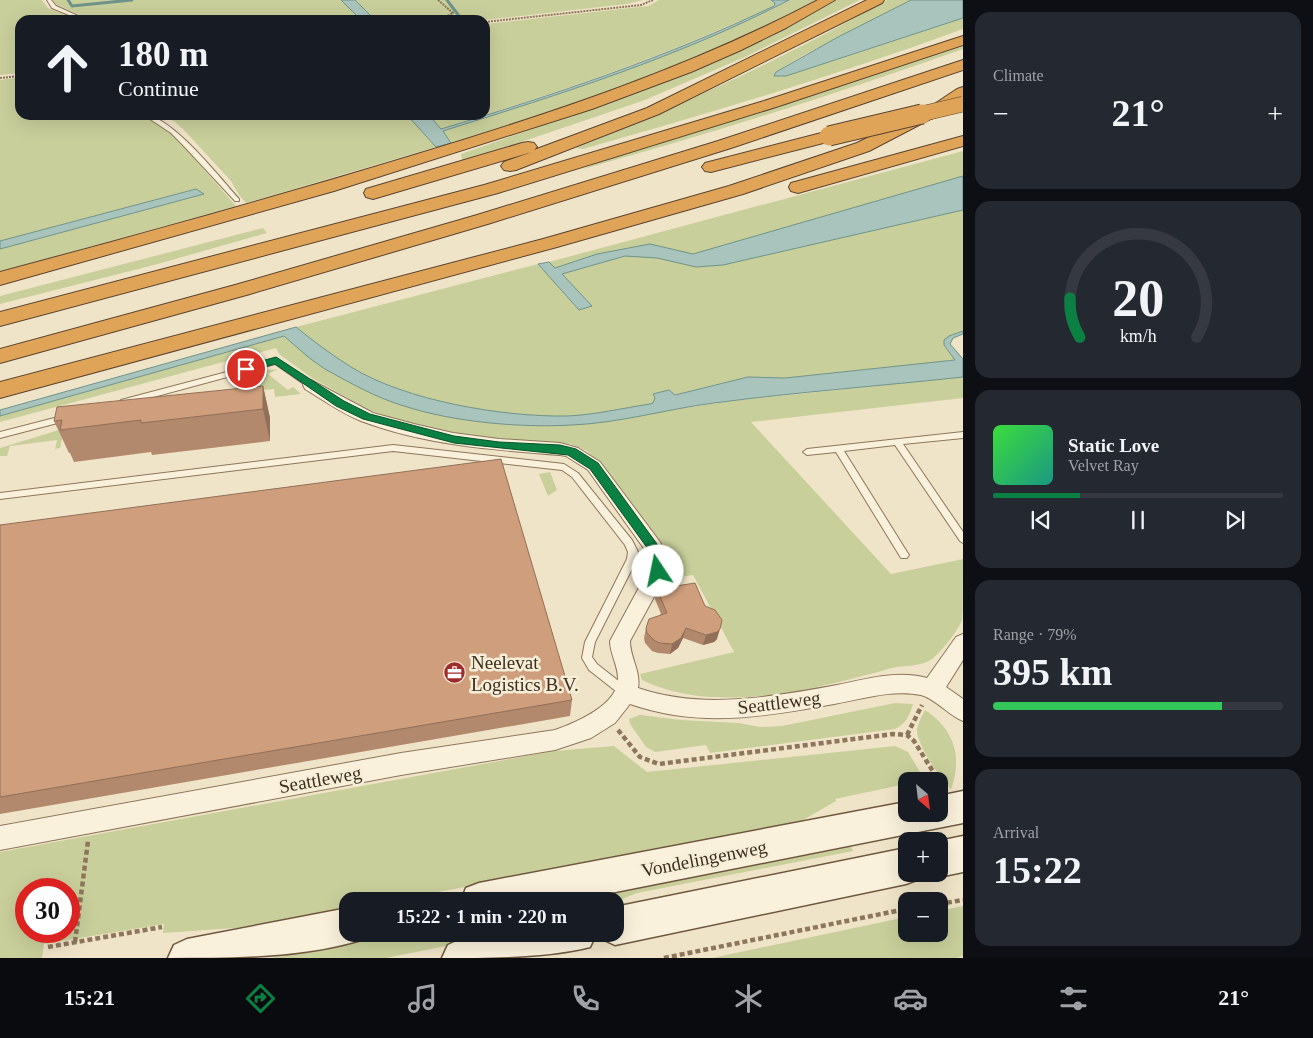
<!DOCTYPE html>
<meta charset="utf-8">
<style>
:root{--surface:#171b24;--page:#242831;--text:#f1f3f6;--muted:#9ea1a6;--line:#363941;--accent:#0b8043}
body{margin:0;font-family:Georgia,serif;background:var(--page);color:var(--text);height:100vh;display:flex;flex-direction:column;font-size:19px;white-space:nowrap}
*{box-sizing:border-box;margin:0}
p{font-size:16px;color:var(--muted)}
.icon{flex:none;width:28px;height:28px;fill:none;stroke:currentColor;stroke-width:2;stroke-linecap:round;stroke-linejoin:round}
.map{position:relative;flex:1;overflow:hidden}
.details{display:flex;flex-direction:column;gap:12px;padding:12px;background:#0d0f14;width:350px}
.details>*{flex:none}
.top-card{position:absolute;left:15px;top:15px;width:475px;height:105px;border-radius:15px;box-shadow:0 5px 20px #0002;background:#171b24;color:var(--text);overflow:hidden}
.needle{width:32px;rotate:152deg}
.fabs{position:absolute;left:898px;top:772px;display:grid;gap:10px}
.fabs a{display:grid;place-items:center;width:50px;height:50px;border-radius:10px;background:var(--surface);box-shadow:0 5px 20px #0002;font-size:25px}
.speed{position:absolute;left:15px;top:878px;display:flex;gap:10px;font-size:25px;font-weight:700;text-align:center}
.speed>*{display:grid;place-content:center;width:65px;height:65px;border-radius:50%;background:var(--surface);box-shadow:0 5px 20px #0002;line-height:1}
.speed .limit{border:8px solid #d22;background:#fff;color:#111}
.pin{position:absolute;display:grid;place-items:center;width:42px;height:42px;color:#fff;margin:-21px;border:2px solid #fff;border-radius:50%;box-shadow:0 1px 5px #0007}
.me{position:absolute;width:55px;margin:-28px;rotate:349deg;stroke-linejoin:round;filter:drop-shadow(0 0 4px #0008)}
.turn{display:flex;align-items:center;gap:18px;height:105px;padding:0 20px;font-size:22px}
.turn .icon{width:65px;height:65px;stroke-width:2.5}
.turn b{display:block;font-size:35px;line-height:42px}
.big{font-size:38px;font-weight:700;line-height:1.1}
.details .tile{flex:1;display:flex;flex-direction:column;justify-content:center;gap:8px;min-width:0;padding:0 18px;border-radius:15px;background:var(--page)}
.details .dial{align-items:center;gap:0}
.dial svg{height:130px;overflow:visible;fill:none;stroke:var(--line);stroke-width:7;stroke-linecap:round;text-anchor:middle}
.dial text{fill:var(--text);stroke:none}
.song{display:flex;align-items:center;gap:15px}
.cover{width:60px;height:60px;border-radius:8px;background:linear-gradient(135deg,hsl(120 70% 55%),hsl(170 70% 35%))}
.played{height:5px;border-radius:2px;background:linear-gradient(90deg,var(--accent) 30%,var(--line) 30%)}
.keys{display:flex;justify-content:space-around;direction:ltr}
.heat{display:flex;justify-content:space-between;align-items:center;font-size:28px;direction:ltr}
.charge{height:8px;border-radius:4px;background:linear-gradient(90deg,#34c759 79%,var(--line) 0)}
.trip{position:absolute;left:339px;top:892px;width:285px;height:50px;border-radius:15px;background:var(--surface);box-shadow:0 5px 20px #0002;font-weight:700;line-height:50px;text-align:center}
.menu{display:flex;height:80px;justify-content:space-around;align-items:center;background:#090b0e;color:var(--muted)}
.menu .icon{width:35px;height:35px}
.menu .on{color:var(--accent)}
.menu b{font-size:22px;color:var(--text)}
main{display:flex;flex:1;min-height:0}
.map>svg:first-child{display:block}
.green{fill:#c9cf9b;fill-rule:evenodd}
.water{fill:#a9c4bc;stroke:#6f938a}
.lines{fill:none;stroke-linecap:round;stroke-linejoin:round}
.stream{stroke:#6f938a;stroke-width:3}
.lane-casing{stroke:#8d765c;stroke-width:2}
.street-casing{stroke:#8d765c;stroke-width:2}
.secondary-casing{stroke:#6f573f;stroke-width:3}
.highway-casing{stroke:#5b4430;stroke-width:2}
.path-far1{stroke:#8d765c;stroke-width:2;stroke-dasharray:2 1;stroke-linecap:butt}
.path{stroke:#8d765c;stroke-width:4.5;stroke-dasharray:5 3;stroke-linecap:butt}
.lane{fill:#faf1dc;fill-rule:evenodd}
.street{fill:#faf1dc;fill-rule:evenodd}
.secondary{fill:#faf1dc;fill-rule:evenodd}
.highway{fill:#e0a458;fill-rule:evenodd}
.highway-bridge-far1-casing{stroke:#5b4430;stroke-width:16;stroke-linecap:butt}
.highway-bridge-casing{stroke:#5b4430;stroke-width:21;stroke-linecap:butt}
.highway-bridge-far1{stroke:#e0a458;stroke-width:15}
.highway-bridge{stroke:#e0a458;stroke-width:19}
.wall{fill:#b2896c}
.shaded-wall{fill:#916f58}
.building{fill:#cf9f7d;stroke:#916f58}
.route{fill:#0b8043;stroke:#07532c}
.labels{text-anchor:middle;stroke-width:5;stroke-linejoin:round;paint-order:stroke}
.near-poi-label{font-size:19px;fill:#3d2e20;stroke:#f7eed8;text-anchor:start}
.near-street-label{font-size:19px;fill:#3d2e20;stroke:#f7eed8}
</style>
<main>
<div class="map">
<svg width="963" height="958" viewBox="0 0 963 958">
<rect width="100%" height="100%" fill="#f0e4c8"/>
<path class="green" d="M0 0H42L48 8 77 20H20V73L0 75Z
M53 0H341L361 20H92L57 5Z
M355 0H643L627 4 485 20H375Z
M659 0H771L775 3C768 13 746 18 735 23 654 59 570 88 485 115V24L648 6Z
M789 0H818C732 46 642 85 549 115 517 125 484 134 451 143L443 131C561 94 678 56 789 0Z
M837 0H860L747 56 645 100 480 156 462 160 461 154 580 112 773 33Z
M887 0H911L804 55 774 73 836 60 963 18V29C838 75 710 113 583 149L576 148C682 105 787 57 887 0Z
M963 43V49C837 94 709 134 580 170L630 150Z
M20 77V115H140L163 126 184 147 236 206 0 272V249L204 194 195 189 0 241V80Z
M161 115H407L436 147 246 203 239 195 231 181 183 129 175 122Z
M429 115H484L441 129Z
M963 151V331L944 345 956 360 785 378 748 377 674 395 669 390 653 394 655 398 653 403 650 404C623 408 594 415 567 416 503 417 406 401 351 367 332 355 313 341 296 327L538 264 579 310 592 306 549 262Z
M263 228 267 233 154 265 0 304V296Z
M284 336 324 368 371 393 404 406 450 417 526 426 573 425 731 401 963 377V398L751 422 891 574 963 559C963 571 963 613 962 620 958 631 941 652 932 659 921 667 905 665 892 668 816 689 717 716 642 680L640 674 734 652 693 575 665 579 668 569 664 551 605 470 587 451 570 444 509 440 455 433 399 420 369 410 312 378 279 354 276 348 0 422V416Z
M278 369 268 374 288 390 293 387 301 394 275 397 274 389 256 391 251 408V374H239L256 371V378L266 377V370Z
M66 420 60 448 55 449 57 440 10 446 7 456H0V448L62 429Z
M550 472 557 490 548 496 539 474Z
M895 703 913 704C909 716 907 723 895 729L710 753 706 745 655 752 646 747 630 724 629 719 640 715 681 720 739 723 760 727 782 726Z
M925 710C954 729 963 757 951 789 941 781 915 741 917 729 918 723 922 716 925 710Z
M614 746 647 772 895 746 908 752 920 772 915 781H906V784L835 799 836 801 798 823 391 901H348L347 910 262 926 163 933 164 924 44 944 42 958H0V852L554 751ZM26 889H69V931H26Z
M850 844 853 851 637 893 615 902 560 901Z
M963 906V956L956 958H712L906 917V934H939V911Z
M395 934H507L386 958H272Z"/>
<path class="water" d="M341 0H355L375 20H361Z
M771 0H789C679 57 561 94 443 131L451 143 436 147 407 115H429L441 129C554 95 667 57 774 6L775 3Z
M911 0H963V18L786 76H774L776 72 838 37Z
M963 176V210L723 265 696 267 657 258 625 256 562 274 592 306 579 310 538 264 549 262 555 268 597 254 650 244 693 254Z
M196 189 204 194 0 249V241Z
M296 327C313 341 332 355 351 367 406 401 503 417 567 416 594 415 623 408 650 404L653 403 655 398 653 394 669 390 675 395 748 377 785 378 955 360 944 345V340L949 336 963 331V334L953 338 950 344 963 359V377C880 386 797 392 714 403 667 409 620 423 572 425 520 428 453 422 404 406 377 398 350 383 325 369 310 360 297 347 284 336L0 416V410Z"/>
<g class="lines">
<path class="stream" d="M68 0 72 6 132 0
M447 0 462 20"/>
<defs>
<path id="lane" d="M47 0H51L56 6 87 20H81L52 8Z
M144 115C171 115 221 179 239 199V201H235L182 144 171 133Z
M276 359 314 383 315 385 314 387H308L275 364 124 405 120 402 121 400Z
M66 415 70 418 69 420 0 438V432Z
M963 432V438L903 444 963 532V543L960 541 895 445 844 451 907 552 909 555 907 558H901L836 452 807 455 803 452 807 449Z
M393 445 564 464 578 473 632 540 638 552 637 559 595 642 592 657 597 664 630 690 631 693 630 696 626 698 622 696 589 670 582 658 585 642 627 559 628 552 625 545 572 477 562 470 393 451 0 499V493Z"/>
<path id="street" d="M311 380 373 413 414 424 453 433 499 439 560 443 578 448 600 462 660 542 668 559V571L630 641C630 658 641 671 638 688 702 710 772 697 837 685 867 679 897 670 927 678L956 637 963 634V660L946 687 963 699V721C948 715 936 699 921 695 892 689 862 699 834 704 764 717 699 728 630 704L615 723 591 738 555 750 401 775 0 850V826L401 753 555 730C575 723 618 705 618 679 618 665 610 654 610 641L648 571V559L645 550 588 470 566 456 560 455C493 450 425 445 361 421 341 413 323 400 305 389L303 385 305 381Z"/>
<path id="secondary" d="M963 791V823L570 901H461L466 888 479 883 906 802V814H939V796Z
M963 836V872L939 877 932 874H939V841Z
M906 848V874H921L919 879 906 884 615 945 602 939 600 934H615V907Z
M348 908V934H364L361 940C301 958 232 958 168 958L174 945 187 939Z
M487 934H596L590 947C546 958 489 958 442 958L448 945 461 939Z"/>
<path id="highway" d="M818 0H835L786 28 739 51 691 72 592 109 334 191 0 285V272C138 235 276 197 414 155 553 113 689 68 818 0Z
M867 0H884L882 3 659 114 516 170 510 171 504 170 501 166 504 162 532 152 373 199 366 197 364 193 366 189 522 143 528 142 534 143 537 147 534 150 647 108Z
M963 36V45L776 107 498 193 0 326V312L484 185 764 101Z
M963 60V70L731 148 491 223 250 294 0 363V349L235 285 477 215 718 141Z
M963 87V99L942 113 869 151 743 194 557 247 0 398V382L543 239 729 186 857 143 930 107 957 89Z
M829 131 835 132 838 136 835 140 711 172 705 171 702 167 705 163Z
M963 136V146L798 193 791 191 789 187 791 183Z"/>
</defs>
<use href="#lane" class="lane-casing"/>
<use href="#street" class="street-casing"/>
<use href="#secondary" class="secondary-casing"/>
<use href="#highway" class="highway-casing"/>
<path class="path-far1" d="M438 0 453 13 440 20
M485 22 641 5 653 0
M0 78 20 76"/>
<path class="path" d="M618 730 640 757 659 764 893 734 907 735 914 741 939 781
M907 735 922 705
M939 904 963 900
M75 942 88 841
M48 947 162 927
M664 958 906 909"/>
<use href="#lane" class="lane"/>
<use href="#street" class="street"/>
<use href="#secondary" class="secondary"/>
<use href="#highway" class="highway"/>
<defs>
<path id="highway-bridge-far1" d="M917 115 963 104"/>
<path id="highway-bridge" d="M829 136 922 114"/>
</defs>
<use href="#highway-bridge-far1" class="highway-bridge-far1-casing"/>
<use href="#highway-bridge" class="highway-bridge-casing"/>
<use href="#highway-bridge-far1" class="highway-bridge-far1"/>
<use href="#highway-bridge" class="highway-bridge"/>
</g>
<path class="wall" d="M263 386 270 418V441L152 455 151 452 74 462 70 453H69L54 421Z
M0 525 572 700 570 716 0 814Z
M657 589 717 639 714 642 703 645 683 638 678 648 670 654 658 653 652 651 645 643 644 638 646 628 661 614 655 599Z"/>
<path class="shaded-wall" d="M263 386 270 418V441L263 409Z
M686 628 683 638 678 648 670 654 672 644Z
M720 629 717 639 714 642 703 645 706 635Z"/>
<path class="building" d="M263 386V409L141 423V420L60 430 62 420 54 421 57 407Z
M501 459 572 700 0 797V525Z
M695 583 705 606 715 610 722 620 720 629 717 632 706 635 686 628 681 638 672 644 660 643 655 641 647 633 646 628 649 619 667 613 657 589Z"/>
<path class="route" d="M276 357 344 401 370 414 454 436 499 442 560 445 576 449 598 463 657 544 664 559 662 575H653L651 571 652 559 648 549 590 469 568 455 454 443 363 419 336 406 275 364 246 372 241 369 243 366Z"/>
<defs>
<symbol id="office-disc" viewBox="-11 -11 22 22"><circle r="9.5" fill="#9e2a2b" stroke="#f7eed8"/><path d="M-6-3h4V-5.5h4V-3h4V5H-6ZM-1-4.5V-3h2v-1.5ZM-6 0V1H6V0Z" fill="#fff"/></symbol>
</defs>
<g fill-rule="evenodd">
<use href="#office-disc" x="442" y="660" width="25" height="25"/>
</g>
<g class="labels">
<g class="near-poi-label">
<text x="471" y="669">Neelevat<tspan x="471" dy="22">Logistics B.V.</tspan></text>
</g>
<g class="near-street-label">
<text transform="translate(779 702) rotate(-7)" y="7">Seattleweg</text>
<text transform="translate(320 779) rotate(-10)" y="7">Seattleweg</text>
<text transform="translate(704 858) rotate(-11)" y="7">Vondelingenweg</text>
</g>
</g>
</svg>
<div class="fabs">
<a><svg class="needle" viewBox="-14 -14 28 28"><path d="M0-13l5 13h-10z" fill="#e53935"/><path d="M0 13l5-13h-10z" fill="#9ea1a6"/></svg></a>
<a>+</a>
<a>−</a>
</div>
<div class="speed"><div class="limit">30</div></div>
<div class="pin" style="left:246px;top:369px;background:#d93025"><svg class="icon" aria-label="arrive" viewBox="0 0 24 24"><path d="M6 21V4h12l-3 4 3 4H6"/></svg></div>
<svg class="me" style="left:658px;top:571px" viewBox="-20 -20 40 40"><circle r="19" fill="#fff"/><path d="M0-13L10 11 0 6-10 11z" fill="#0b8043"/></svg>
<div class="trip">15:22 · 1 min · 220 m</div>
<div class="top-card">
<div class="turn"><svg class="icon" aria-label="ahead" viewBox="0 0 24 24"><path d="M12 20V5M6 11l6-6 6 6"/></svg><div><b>180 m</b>Continue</div></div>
</div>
</div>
<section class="details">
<div class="tile"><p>Climate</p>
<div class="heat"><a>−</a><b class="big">21°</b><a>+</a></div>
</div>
<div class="tile dial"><svg viewBox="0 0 100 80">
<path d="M14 69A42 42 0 1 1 86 69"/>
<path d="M14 69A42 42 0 0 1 8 45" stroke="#0b8043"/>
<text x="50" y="56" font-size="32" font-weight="700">20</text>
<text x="50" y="72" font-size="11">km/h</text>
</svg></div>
<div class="tile">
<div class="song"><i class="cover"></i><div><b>Static Love</b><p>Velvet Ray</p></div></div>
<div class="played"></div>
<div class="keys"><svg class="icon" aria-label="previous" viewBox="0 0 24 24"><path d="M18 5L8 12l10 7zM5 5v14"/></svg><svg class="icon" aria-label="pause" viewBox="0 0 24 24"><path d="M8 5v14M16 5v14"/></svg><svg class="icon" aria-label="next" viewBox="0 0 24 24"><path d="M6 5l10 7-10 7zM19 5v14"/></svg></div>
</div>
<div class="tile"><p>Range · 79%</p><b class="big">395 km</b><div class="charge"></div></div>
<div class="tile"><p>Arrival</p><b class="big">15:22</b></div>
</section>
</main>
<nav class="menu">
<b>15:21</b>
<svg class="icon on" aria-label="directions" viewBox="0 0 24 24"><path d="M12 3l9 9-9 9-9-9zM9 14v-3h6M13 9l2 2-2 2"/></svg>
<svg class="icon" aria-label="music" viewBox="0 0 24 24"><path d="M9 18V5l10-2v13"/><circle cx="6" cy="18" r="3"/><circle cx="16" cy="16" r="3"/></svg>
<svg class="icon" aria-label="phone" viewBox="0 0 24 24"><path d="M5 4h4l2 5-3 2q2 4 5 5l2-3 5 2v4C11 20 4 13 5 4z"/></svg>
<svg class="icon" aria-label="climate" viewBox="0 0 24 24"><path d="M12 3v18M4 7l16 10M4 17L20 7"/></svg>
<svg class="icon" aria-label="car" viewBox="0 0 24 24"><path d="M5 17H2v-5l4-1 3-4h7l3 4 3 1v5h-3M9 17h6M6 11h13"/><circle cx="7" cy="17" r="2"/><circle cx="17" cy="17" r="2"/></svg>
<svg class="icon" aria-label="filters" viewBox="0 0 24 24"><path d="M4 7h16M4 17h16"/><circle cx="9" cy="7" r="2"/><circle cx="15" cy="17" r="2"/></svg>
<b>21°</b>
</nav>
